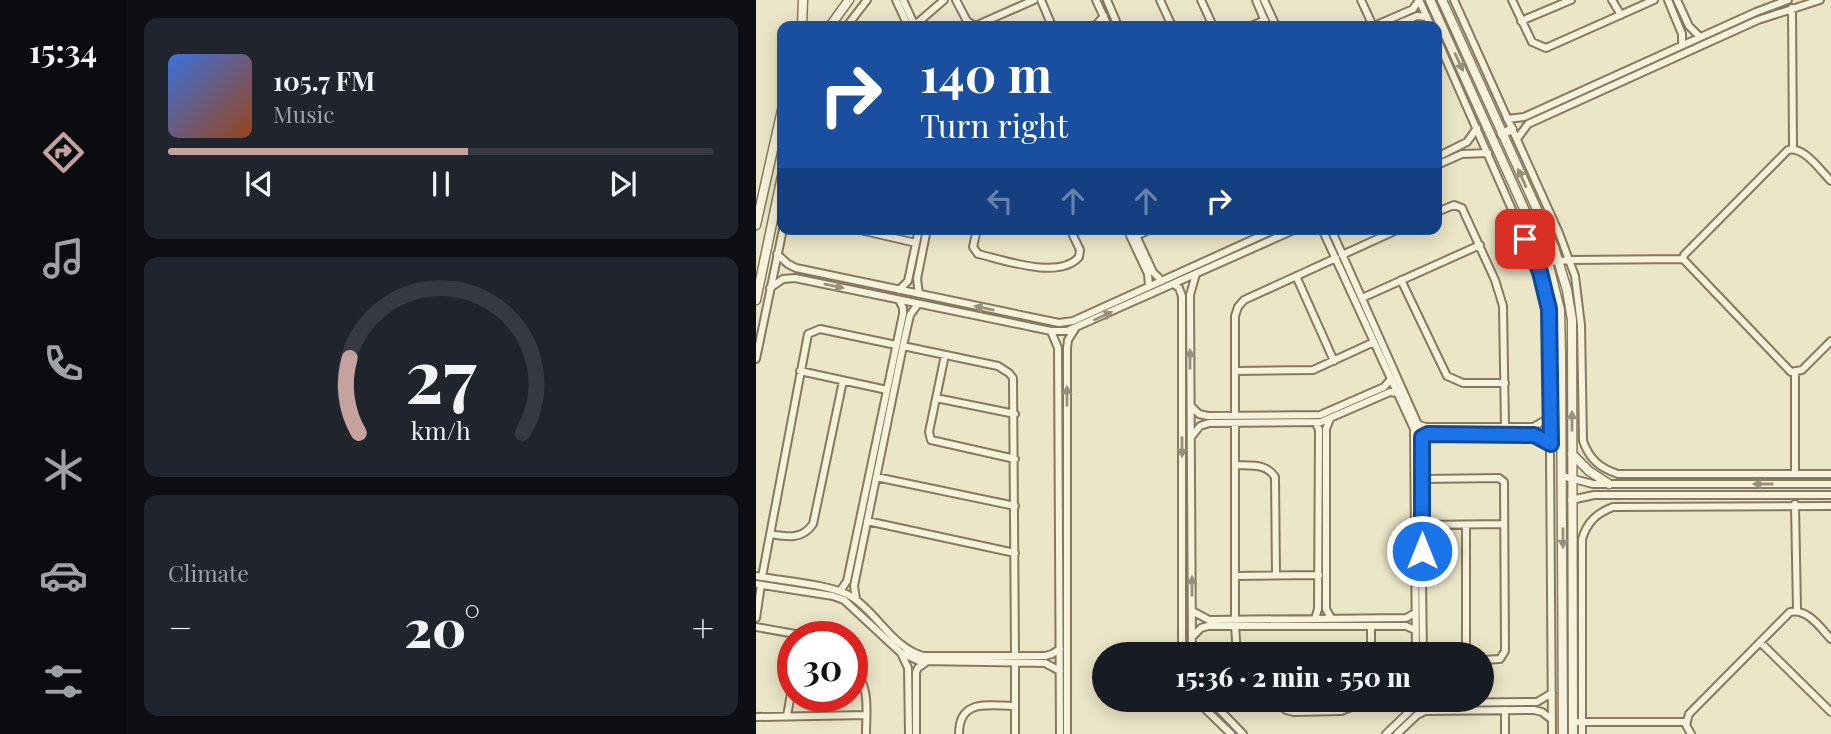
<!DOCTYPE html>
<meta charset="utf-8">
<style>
:root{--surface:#171b24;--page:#20242c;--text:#f1f3f6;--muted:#9ea1a6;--line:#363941;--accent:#c6a29e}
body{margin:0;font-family:"Playfair Display",serif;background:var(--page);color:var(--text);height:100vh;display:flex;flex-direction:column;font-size:26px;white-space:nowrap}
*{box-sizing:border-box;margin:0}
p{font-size:23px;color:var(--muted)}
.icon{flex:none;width:38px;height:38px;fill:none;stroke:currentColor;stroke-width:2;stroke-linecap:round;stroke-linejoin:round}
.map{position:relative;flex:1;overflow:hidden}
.details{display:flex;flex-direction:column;gap:18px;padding:18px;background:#0d0f14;width:630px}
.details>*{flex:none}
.guide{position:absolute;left:21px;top:21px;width:665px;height:214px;border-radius:14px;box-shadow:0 4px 18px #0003;background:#1a4fa0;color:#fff;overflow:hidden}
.speed{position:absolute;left:21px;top:621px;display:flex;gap:14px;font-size:35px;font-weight:700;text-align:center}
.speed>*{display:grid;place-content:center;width:91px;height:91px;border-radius:50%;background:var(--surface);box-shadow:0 4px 18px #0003;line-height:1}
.speed .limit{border:10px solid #d22;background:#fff;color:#111}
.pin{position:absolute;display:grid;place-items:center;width:60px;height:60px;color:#fff;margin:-30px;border-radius:14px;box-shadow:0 4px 10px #0006}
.me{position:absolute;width:77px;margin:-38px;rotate:0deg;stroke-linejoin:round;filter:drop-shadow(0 0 5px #0008)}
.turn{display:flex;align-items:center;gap:24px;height:147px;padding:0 28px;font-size:32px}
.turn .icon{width:91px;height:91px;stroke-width:2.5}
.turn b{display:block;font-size:49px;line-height:60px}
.lanes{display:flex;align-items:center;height:66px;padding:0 28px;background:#0003;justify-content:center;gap:35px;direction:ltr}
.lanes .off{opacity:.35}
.big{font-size:52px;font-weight:800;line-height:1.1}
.details .card{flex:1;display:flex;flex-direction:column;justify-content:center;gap:10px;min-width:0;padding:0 24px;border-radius:14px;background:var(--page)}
.details .dial{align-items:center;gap:0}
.dial svg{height:182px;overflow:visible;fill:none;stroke:var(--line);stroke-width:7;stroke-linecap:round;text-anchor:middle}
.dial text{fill:var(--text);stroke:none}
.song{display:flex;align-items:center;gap:21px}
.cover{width:84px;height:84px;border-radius:10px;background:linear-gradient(135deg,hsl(220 70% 55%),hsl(20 70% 35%))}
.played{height:7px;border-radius:4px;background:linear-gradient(90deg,var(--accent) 55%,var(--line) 55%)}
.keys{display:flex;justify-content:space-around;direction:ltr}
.heat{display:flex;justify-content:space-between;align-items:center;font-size:38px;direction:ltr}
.trip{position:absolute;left:336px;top:642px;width:402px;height:70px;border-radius:35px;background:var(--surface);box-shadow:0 4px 18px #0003;font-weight:800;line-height:70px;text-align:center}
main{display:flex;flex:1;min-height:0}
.tabs{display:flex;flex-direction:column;width:126px;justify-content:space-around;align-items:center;background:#090b0e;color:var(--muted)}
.tabs .icon{width:49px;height:49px}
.tabs .current{color:var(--accent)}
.tabs b{font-size:32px;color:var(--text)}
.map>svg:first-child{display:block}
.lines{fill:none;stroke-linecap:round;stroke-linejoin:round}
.minor-casing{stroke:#87795e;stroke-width:10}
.tertiary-casing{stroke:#87795e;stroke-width:11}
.minor{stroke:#f7f2db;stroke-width:6}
.tertiary{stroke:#f7f2db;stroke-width:8}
.oneway{fill:#98907e}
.route-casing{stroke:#114b97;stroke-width:18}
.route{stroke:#1a73e8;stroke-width:12}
</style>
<main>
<nav class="tabs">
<b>15:34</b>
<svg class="icon current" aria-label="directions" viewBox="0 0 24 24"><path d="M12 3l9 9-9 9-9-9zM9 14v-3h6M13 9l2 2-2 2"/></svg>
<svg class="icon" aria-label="music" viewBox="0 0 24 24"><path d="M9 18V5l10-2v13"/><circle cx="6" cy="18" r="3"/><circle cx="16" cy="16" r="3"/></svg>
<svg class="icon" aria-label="phone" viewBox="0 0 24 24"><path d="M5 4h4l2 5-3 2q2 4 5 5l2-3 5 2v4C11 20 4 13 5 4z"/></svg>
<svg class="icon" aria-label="climate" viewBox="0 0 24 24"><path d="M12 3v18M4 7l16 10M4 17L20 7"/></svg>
<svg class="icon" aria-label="car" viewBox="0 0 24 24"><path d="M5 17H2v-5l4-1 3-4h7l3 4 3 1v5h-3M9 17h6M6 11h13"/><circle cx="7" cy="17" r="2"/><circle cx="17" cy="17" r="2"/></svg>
<svg class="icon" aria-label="filters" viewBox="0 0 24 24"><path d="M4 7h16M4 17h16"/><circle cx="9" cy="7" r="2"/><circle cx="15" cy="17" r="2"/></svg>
</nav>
<section class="details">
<div class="card">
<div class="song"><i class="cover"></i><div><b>105.7 FM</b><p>Music</p></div></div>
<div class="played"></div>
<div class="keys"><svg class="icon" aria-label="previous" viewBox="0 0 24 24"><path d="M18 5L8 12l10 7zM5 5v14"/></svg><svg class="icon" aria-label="pause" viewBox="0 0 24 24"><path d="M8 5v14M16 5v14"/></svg><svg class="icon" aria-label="next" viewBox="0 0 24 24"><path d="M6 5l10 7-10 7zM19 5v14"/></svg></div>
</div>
<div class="card dial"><svg viewBox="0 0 100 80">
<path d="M14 69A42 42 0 1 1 86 69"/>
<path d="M14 69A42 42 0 0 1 10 36" stroke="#c6a29e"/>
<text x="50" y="56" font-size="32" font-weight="700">27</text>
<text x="50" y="72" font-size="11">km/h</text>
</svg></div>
<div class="card"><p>Climate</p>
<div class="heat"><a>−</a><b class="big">20°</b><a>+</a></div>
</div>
</section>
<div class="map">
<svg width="1075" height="734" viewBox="0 0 1075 734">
<rect width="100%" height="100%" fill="#ece6c8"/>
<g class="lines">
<defs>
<path id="minor" d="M140 0 152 26
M147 0 159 26
M200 0 211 21 219 26 278 0
M285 0 296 26
M340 0 352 26
M351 0 362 26
M404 0 416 26
M445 0 457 26
M500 0 511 26
M508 0 520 26
M605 0 617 26
M663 0 675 26
M698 0 803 233 819 276 825 325 827 441C834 460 844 468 862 474H1075
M756 0 776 42 790 48 898 0
M856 0 865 15
M912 0 926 34V45
M921 0 933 26 944 37
M1036 8 1037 148
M765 21 815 0
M159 25 188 0
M91 26 111 0
M339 26 348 16
M495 26 509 20
M618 26 657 9 663 0
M637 26 661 16 671 17
M681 39 779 262 793 309 796 734
M751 119 768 117 1000 12 1032 0
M761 139 772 124 1002 20 1064 0
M681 157 711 142 721 128
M681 165 706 154 732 153
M1075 181C1064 170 1048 146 1032 150L928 255 927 259 1035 372 1046 370 1075 341
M681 212 698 205 706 208 739 280 747 306 749 427
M100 229 160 243
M221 229 217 247 222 254C248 260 303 280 323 257L324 250 314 229
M371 229 392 274 393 286
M377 229 397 272 406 281
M566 229 658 429 660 654
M575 229 664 429 667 654
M380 236 395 229
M21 254 32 264 40 268 303 323 317 321 520 229
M586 255 643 229
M792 262 814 260 927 259
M540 276 578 361
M645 280 691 376 707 383H749
M418 284 423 288 426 296V654
M14 288 27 279 39 278 295 331H311L540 229
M143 290 152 281 163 229
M163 294 161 279 171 229
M606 298 724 245
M295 331 302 348 304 734
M147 346 242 366 253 373 257 378 259 656
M189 355 173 432 175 440 259 459
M0 359 27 229
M44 371 131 390
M479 371 557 370 618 342
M1039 373V474
M180 398 259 414
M435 406 443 414 452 416 564 415 628 387 635 379
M479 416V316L482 307 488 300 580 258
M574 419 570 429V609L575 618
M663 425 670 427H777L795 417
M436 436 444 426 453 423 565 422 634 392 641 393
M666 437 672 434 778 435 795 444
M479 465C495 466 510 463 519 477L520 575
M806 476 837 484H1075
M120 477 259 506
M666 479 743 478 748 482 749 651 744 659 726 660
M815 500 838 495H1075
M1039 504 1041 610
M111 521 259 553
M666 525 748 524
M710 525V654
M14 534C31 537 46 540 57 524L87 381
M0 576C25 581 76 584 96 597 121 613 137 648 167 656H289L296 654 304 649
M479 576 563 575
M6 577 52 334 64 329 140 345
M0 584 77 596 88 600 144 652 163 661 289 663 304 671
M84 591 91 581 147 314V308L143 300
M100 599 98 586 147 346 154 315 162 304
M436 611 453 620 650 618 659 613
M0 618 5 585
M479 619V423
M559 619 562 609 563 430 560 423
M479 626 481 654
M0 627 56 637
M436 637 445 628 452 626H650L659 630
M1004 642 1075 712
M145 653 152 668 153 734
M436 654 434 295 440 274
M615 654V626
M259 663V734
M96 668C115 686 110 710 110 734
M440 700 475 734
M454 700 487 734
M518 700 530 710 538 712 585 711 595 707 602 700
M749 710V734
M31 716 37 682
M0 717 110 715
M822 722H930
M160 734V672L162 668 169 663
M203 734C203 698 233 706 259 706
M311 734V348L312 340 319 329
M630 734 657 708 666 703 781 702 796 693
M641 734 661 715 669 711 778 710 786 712 795 719
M826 734V539C831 522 841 513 857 507L1075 506
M935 734 930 725 933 714 1034 612C1051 608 1064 627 1075 639"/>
<path id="tertiary" d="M674 0 792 262 804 310 805 354 807 734
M686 0 798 247 811 290 816 320 817 734
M46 26 47 0
M74 26 93 0
M746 134 756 129
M0 225 26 110
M0 300 26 176
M816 454 833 471 853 484"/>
</defs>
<use href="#minor" class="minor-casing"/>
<use href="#tertiary" class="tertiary-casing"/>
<use href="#minor" class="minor"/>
<use href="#tertiary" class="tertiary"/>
</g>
<defs><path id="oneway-solid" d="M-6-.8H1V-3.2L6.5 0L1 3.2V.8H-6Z" transform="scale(1.75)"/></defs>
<g class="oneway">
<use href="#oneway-solid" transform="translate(703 62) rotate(65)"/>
<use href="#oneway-solid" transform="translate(766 178) rotate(-114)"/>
<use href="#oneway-solid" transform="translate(78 286) rotate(12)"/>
<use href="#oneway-solid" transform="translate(228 308) rotate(-168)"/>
<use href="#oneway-solid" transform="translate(347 316) rotate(-24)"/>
<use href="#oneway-solid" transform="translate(434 359) rotate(-90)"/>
<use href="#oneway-solid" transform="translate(311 396) rotate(-90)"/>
<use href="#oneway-solid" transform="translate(816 421) rotate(-90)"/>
<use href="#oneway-solid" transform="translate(426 447) rotate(90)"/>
<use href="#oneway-solid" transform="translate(1007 484) rotate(180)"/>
<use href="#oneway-solid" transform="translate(807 538) rotate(90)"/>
<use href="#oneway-solid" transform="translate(436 586) rotate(-90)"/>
</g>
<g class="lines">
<defs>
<path id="route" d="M666 551V437L672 434 778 435 795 444 793 309 784 272 769 239"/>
</defs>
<use href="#route" class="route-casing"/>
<use href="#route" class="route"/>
</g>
</svg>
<div class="speed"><div class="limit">30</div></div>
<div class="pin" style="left:769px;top:239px;background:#d93025"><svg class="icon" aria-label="arrive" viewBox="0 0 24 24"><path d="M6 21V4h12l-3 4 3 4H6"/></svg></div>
<svg class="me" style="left:666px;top:551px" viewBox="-20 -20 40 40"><circle r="17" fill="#1a73e8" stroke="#fff" stroke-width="3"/><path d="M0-11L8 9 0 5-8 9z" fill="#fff"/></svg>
<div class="trip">15:36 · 2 min · 550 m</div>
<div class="guide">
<div class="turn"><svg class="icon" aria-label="right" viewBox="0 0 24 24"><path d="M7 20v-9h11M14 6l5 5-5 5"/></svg><div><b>140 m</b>Turn right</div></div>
<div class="lanes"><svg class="icon off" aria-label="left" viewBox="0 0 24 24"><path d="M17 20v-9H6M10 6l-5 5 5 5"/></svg><svg class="icon off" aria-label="ahead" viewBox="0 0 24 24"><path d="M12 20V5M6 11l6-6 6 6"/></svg><svg class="icon off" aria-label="ahead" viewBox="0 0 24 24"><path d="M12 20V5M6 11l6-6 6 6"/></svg><svg class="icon" aria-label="right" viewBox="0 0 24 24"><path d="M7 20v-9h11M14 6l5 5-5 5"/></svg></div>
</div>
</div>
</main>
